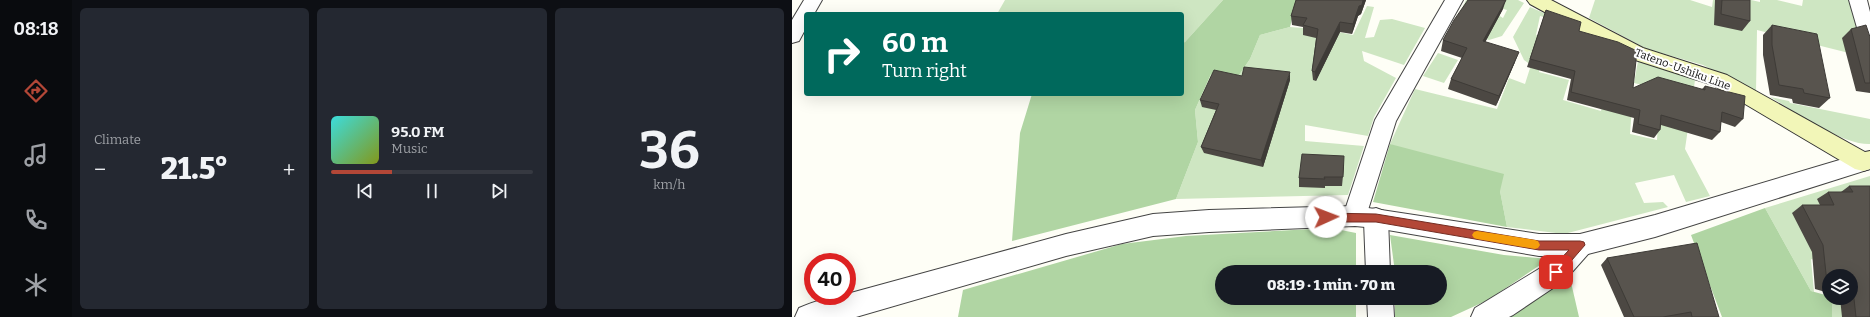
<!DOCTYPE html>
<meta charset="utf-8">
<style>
:root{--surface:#171b24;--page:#242831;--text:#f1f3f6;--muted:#9ea1a6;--line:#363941;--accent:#b34737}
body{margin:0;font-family:Bitter,serif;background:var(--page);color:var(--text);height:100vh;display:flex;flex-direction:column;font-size:15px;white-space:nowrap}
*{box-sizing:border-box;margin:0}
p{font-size:13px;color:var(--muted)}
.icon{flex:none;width:22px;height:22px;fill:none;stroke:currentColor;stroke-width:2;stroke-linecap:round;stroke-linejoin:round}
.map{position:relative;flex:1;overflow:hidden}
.sheet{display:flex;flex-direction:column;gap:8px;padding:8px;background:#0d0f14;width:720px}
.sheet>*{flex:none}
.banner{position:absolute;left:12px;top:12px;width:380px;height:84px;border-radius:4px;box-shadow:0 4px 16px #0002;background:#00695c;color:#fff;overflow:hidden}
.fabs{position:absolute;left:1030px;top:269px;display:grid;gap:8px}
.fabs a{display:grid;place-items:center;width:36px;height:36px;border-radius:50%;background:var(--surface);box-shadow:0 4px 16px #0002;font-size:20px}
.speed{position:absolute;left:12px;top:253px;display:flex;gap:8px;font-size:20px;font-weight:700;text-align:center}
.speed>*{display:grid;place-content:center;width:52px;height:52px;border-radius:50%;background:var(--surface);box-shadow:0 4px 16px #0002;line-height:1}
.speed .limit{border:6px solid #d22;background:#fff;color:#111}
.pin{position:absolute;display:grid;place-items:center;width:34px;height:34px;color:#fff;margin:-17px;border-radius:8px;box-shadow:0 2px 6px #0006}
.me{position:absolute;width:44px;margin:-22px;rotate:88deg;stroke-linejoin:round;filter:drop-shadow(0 0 3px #0008)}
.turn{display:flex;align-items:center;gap:14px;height:84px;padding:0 12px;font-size:18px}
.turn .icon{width:52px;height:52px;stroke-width:2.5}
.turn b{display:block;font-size:28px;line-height:34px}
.big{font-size:30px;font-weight:800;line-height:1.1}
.sheet .tile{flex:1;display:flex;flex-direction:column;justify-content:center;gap:6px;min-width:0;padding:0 14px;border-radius:6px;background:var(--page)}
.sheet .dial{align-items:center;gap:0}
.dial b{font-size:52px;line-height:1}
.song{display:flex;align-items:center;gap:12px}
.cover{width:48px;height:48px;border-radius:6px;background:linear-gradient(135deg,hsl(180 70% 55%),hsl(70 70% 35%))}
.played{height:4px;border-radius:2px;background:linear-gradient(90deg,var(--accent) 30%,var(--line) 30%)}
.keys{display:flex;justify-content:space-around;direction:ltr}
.heat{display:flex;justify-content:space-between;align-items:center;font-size:22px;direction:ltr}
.sheet .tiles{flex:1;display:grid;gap:8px;grid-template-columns:repeat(3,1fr)}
.trip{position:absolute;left:423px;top:265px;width:232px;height:40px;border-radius:20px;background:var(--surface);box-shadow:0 4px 16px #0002;font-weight:800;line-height:40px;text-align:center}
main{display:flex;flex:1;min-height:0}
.tab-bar{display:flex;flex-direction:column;width:72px;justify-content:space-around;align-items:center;background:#090b0e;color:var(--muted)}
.tab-bar .icon{width:28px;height:28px}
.tab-bar .current{color:var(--accent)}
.tab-bar b{font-size:18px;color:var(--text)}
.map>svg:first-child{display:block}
.green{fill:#cee6c2}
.forest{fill:#b0d5a3}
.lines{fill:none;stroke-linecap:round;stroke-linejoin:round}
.minor-casing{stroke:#444;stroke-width:2}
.tertiary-casing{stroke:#444;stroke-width:2}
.secondary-casing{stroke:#333;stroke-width:2}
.minor{fill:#fff;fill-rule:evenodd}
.tertiary{fill:#fff;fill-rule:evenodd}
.secondary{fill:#f2f6b8;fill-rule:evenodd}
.wall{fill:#4c4843}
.shaded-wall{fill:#3e3b37}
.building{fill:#58544e;stroke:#3e3b37}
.route{fill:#b34737;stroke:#742e24}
.slow{fill:#f59e0b}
.labels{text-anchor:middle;stroke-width:4;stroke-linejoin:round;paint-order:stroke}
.street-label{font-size:11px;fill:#111;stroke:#fff}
</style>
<main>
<nav class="tab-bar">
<b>08:18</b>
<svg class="icon current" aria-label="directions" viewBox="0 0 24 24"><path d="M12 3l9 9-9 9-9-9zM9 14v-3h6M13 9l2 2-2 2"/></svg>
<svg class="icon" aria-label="music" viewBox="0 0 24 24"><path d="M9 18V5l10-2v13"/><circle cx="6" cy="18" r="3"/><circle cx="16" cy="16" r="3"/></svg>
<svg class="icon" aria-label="phone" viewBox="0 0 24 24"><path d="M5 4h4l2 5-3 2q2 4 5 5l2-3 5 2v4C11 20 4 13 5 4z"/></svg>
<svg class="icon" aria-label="climate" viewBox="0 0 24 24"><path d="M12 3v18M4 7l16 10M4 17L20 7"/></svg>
</nav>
<section class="sheet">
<div class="tiles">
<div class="tile"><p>Climate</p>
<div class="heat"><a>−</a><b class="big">21.5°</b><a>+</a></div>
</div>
<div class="tile">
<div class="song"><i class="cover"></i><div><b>95.0 FM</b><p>Music</p></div></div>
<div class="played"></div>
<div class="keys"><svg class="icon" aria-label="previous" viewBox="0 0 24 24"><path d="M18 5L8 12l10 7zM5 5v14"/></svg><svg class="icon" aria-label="pause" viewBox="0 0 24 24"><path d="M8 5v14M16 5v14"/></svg><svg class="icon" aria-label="next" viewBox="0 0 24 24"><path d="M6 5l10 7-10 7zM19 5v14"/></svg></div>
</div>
<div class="tile dial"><b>36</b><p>km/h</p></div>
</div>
</section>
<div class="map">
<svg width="1078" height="317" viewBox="0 0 1078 317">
<rect width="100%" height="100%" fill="#fefef6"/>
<path class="green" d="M213 0H431L393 42 390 43V14H205Z
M524 0 527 28 561 35 575 6 582 7 573 38 582 37 588 20 600 19 633 28 612 65 570 51 572 61 604 78 582 117 576 136 513 125V141L572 146 556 195 384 199 406 142 403 110 419 74 445 78 458 59 468 35 498 27 524 29Z
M674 0H682L711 18 715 10 708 8 700 0H726L732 3 710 36 697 40 661 26Z
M803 0H898L920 7 921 0H959L968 2V0H985L1010 6 1011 0H1057L1073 57 965 30 964 92 911 65 855 49 797 18Z
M738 7 777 24 748 16 744 35 764 40 749 55 747 72 777 80 771 100 809 111 813 87 841 93 838 134 865 140 866 122 855 86 842 83 846 61 903 80 893 149 918 196 894 202 882 175 843 183 852 203 871 202 876 207 772 234 715 227 708 191 598 144 623 89 705 109 717 78 733 84 739 65 732 60 721 37Z
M646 53 666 60 652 83 631 76Z
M978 97 997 101 998 103 1078 119V144C1050 145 1003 111 978 97Z
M1078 176V276L1019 259 1022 292 1019 291 973 208Z
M1040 298H1046L1078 307 1050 306V317H1040Z"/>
<path class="forest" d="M431 0H505L498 27 468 35 458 59 445 78 419 74 403 110 406 142 384 199 220 241 228 133 240 94H390V43L393 42Z
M598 144 712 174 708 191 715 227 581 202Z
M973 208 1019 291 1037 296V298H1040V317H930L899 235Z
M539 228 564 233V272H430V298H564V317H166L171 290 330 244 394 236Z
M598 235 712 255 757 259 696 300 659 317H603V298H648V272H603Z
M778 278 787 317H714Z"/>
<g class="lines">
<defs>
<path id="minor" d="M12 0H30L22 14H14V28L7 41 0 43V20Z
M653 0H671L604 121 576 210 584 208 592 211 596 218 598 272H574L572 221 571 223 563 226 555 223 551 216 583 120Z
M1057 0H1075L1078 12V45L1071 43 1068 38Z
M788 234 797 237 800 245 797 253 773 280 721 315 717 317H679L683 308 755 264 779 237Z
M575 298H601L602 317H576Z"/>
<path id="tertiary" d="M1071 153 1078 155V169L863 237 788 256H747L584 228 563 226 417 232 361 236 274 256 64 317H3L7 308C21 302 39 296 55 296V294L274 234 361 214 417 210 563 206 747 234H788L863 215Z"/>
<path id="secondary" d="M735 0H759L851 48 935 75 1073 152 1078 151V169L1071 171 1063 169 921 85 837 58 738 4Z"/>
</defs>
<use href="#minor" class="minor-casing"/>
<use href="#tertiary" class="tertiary-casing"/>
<use href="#secondary" class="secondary-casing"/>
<use href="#minor" class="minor"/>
<use href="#tertiary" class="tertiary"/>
<use href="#secondary" class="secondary"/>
</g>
<path class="wall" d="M504 0H574L569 14 566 16 560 34 548 32 524 81 521 80 520 71 524 38 511 35V27L500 25 499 16Z
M923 0H958V21L950 31 922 25Z
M711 9 693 42 723 62 704 106 656 89 659 79 670 58 649 51 651 40Z
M754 10 787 31 841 88 910 89 913 86 951 119 943 127 929 122 928 132 920 140 869 125 868 130 862 138 840 132 842 118 775 100 779 79 735 67Z
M980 25 1038 98 1027 108 1001 103 1000 99 978 95 971 55V35Z
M1059 29 1078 37V93L1064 91 1050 38Z
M450 76 498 80 471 167 412 153 409 147 424 110 410 107 408 100Z
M552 165 550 186H533V188L507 187V178Z
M1057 186H1078V317H1050L1048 298H1059V276H1037V293L1023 289 1020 252 1000 213 1010 205H1028L1025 199 1036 192H1049Z
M815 258 927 317H832L809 265Z"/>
<path class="shaded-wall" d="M571 0H574L569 14 566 16 560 34 561 24 567 6Z
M714 0 711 9 688 52 691 41Z
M548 22V32L524 81 523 72Z
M727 52 723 62 704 106 707 96Z
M498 72V80L471 167 469 160Z"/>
<path class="building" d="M504 0H571L570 5 567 6 561 24 548 22 523 72 520 71 526 29 511 25 515 18 499 16Z
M676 0H714L691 41 727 52 707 96 659 79 675 48 651 40 662 20Z
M930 0H958V21L929 14Z
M754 10 789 22 787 31 826 42 845 51 841 88 866 77 913 90V86L953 96 951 119 930 112 928 132 869 115 868 130 846 124 848 110 779 92 783 71 738 59Z
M980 25 1025 34 1038 98 1012 93 1011 89 987 85 980 45Z
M1074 25 1078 37V83H1073L1059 29Z
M452 67 498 72 469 160 409 147 427 104 408 100 422 70 450 76Z
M510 154 552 156 551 177H532L533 179 507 178Z
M1057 186H1078V317H1064L1061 290 1059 289V276H1037V283H1035L1031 245 1010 205H1042L1036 192H1061Z
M905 243 927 317H900L899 312 871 317H842L815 258Z"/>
<path class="route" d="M534 213 584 214 747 241H788L792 242 793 245 767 275 764 277 760 275 758 272 760 268 777 250H747L584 222H534L530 220 529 217 530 214Z"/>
<path class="slow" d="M685 231 743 240 746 241 748 245 746 248 743 249 685 239 682 238 680 235 682 232Z"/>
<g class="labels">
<g class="street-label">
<text transform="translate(891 69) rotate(20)" y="4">Tateno-Ushiku Line</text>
</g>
</g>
</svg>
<div class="fabs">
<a><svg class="icon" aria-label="layers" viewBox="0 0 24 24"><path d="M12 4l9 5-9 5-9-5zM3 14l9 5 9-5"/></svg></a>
</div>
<div class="speed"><div class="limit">40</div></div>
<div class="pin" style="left:764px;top:272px;background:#d93025"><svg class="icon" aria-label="arrive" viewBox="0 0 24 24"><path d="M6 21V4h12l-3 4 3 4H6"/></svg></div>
<svg class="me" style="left:534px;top:217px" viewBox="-20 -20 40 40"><circle r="19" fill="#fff"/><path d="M0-13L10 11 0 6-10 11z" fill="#b34737"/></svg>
<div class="trip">08:19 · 1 min · 70 m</div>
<div class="banner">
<div class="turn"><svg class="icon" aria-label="right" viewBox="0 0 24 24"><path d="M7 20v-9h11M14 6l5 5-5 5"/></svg><div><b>60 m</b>Turn right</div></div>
</div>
</div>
</main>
